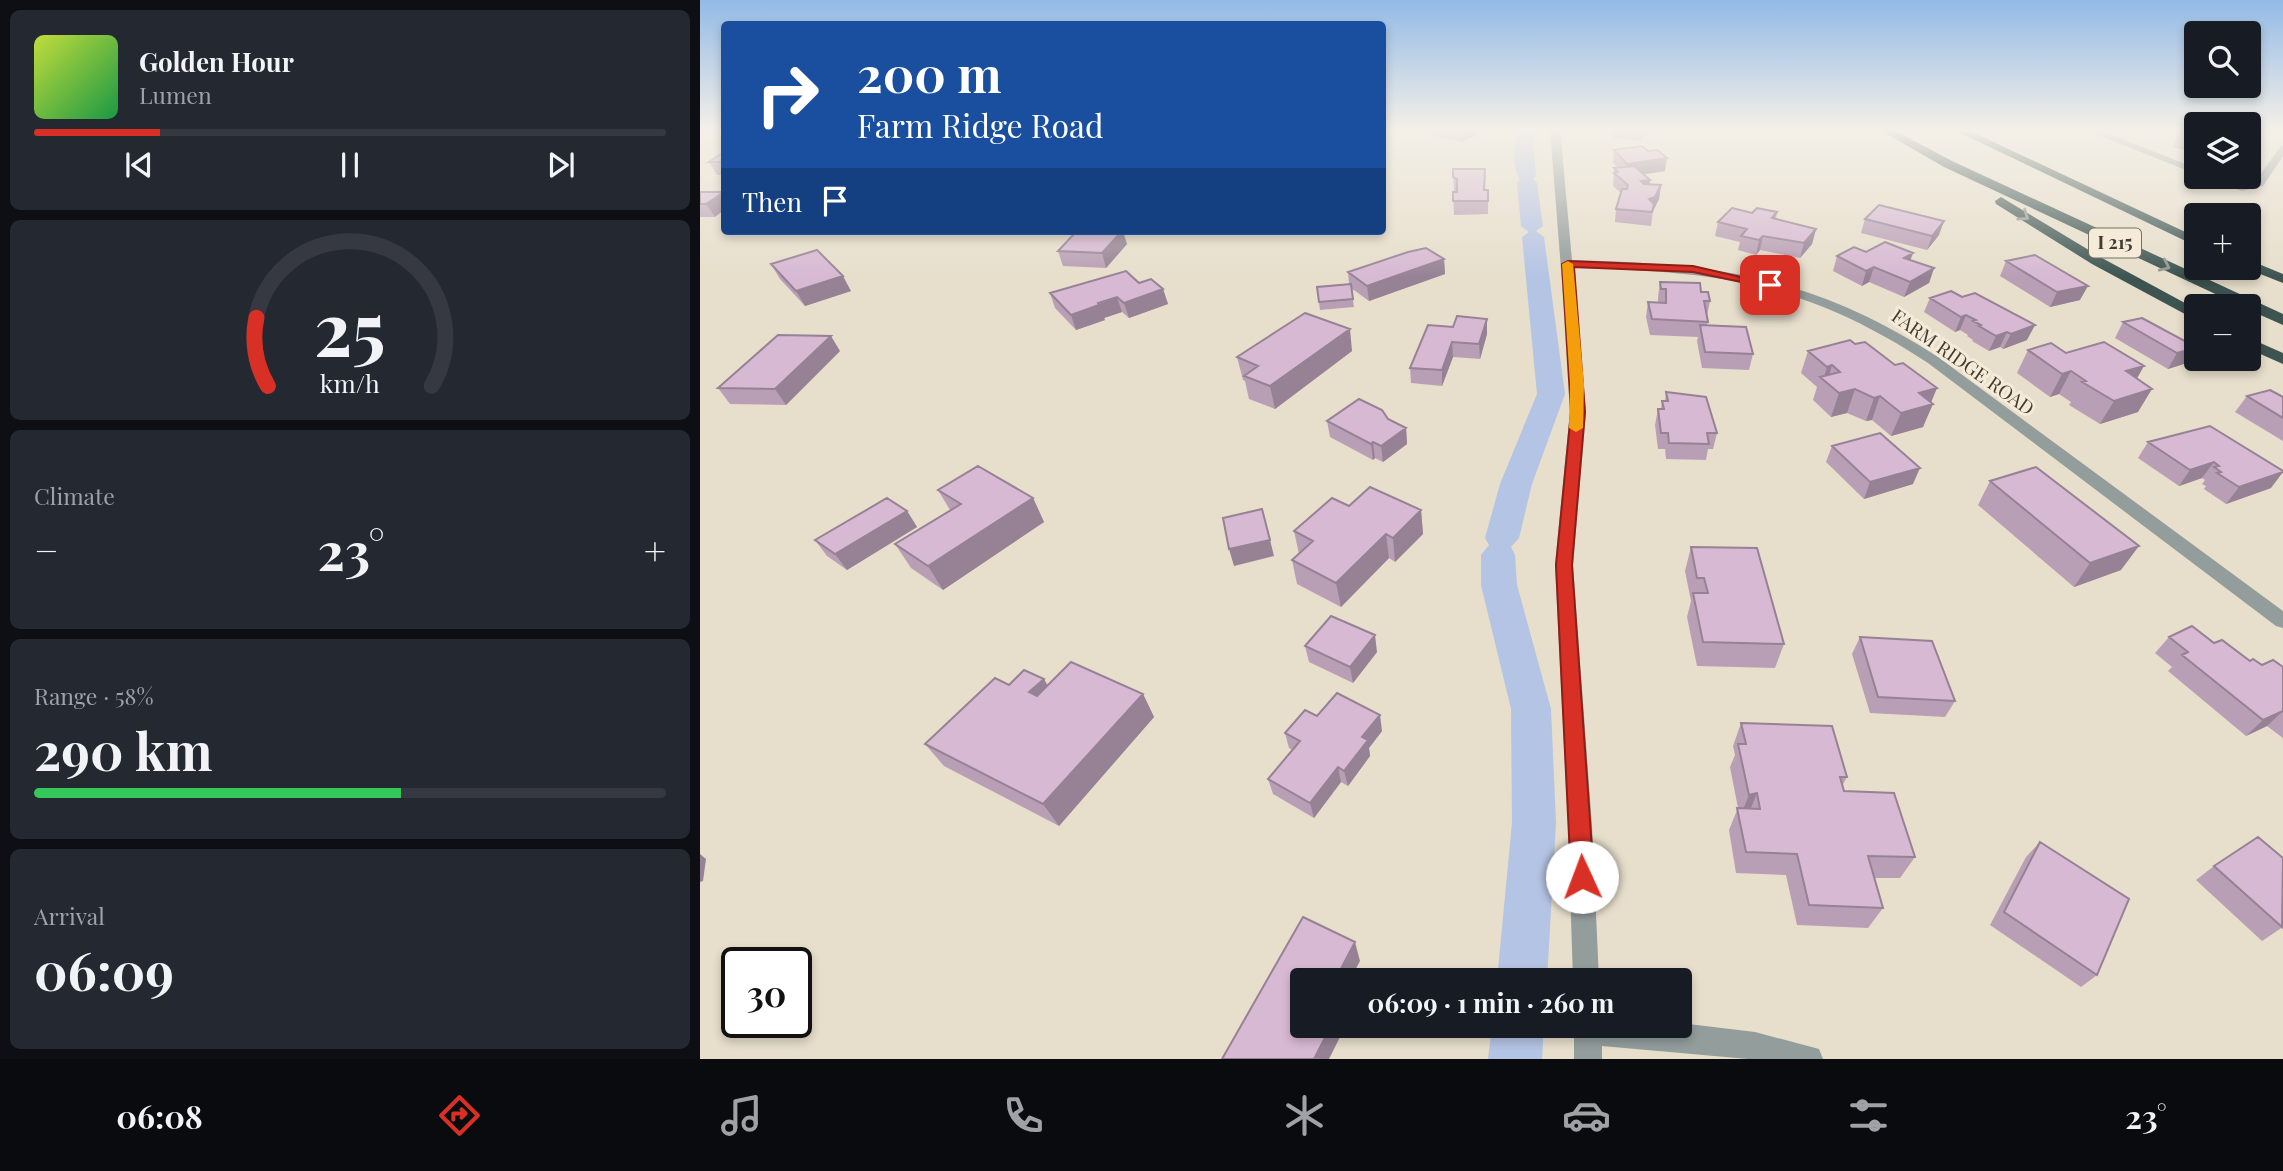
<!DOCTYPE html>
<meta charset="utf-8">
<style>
:root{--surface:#171b24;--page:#242831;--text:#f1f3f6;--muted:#9ea1a6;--line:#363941;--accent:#d93025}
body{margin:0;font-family:"Playfair Display",serif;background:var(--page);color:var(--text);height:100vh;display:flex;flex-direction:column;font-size:26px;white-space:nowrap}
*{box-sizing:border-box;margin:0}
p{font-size:23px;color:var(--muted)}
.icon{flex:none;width:38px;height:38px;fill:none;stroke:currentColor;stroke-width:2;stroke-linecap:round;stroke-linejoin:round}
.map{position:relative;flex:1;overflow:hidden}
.drawer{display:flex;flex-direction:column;gap:10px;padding:10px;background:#0d0f14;width:700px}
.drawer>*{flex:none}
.banner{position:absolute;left:21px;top:21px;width:665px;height:214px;border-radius:7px;box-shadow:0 4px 10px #0003;background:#1a4fa0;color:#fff;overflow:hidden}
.fabs{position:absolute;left:1484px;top:21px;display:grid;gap:14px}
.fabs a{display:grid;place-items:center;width:77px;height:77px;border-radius:7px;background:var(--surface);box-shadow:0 4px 10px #0003;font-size:35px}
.speed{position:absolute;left:21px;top:947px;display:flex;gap:14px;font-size:35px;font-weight:700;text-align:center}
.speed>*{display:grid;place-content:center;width:91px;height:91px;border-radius:50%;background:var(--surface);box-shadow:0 4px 10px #0003;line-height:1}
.speed .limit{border:4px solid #111;border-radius:10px;background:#fff;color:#111}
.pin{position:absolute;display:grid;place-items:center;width:60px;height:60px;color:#fff;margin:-30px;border-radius:14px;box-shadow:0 4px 10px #0006}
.me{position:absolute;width:77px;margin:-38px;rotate:358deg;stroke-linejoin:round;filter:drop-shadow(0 0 5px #0008)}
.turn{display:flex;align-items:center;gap:24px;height:147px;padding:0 21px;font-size:32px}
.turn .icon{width:91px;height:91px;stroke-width:2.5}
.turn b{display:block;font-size:49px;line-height:60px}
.then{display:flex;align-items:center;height:66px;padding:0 21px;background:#0003;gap:14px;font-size:26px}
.big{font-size:52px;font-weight:700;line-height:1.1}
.drawer .tile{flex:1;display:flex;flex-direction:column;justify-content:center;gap:10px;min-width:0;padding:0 24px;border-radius:10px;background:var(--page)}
.drawer .dial{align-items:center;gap:0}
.dial svg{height:182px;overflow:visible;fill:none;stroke:var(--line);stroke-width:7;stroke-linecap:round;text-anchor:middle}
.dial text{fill:var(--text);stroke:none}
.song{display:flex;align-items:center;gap:21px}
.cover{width:84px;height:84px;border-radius:10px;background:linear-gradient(135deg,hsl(70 70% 55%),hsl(140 70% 35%))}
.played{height:7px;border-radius:4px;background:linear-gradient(90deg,var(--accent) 20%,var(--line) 20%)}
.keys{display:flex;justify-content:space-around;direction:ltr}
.heat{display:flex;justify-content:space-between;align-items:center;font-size:38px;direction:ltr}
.charge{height:10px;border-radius:5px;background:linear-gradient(90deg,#34c759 58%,var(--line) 0)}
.trip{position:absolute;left:590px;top:968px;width:402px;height:70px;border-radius:7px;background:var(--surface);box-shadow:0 4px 10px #0003;font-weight:700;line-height:70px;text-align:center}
.menu{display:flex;height:112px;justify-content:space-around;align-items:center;background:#090b0e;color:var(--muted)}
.menu .icon{width:49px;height:49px}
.menu .active{color:var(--accent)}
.menu b{font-size:32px;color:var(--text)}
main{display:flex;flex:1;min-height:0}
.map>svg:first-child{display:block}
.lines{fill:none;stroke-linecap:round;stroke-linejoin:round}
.canal{fill:#b4c4e4;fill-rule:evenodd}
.minor{fill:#929d9c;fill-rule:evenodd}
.motorway{fill:#3d5451;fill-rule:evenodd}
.wall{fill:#b99fb5}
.shaded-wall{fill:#968294}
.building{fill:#d7b9d3;stroke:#968294;stroke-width:2}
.oneway{stroke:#90988e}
.route{fill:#d93025;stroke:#8d1f18;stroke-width:2}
.slow{fill:#f59e0b}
.labels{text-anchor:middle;stroke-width:6;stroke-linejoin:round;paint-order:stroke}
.shield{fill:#f5ebd8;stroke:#767065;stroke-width:2}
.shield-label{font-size:18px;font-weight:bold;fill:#403c34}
.street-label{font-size:19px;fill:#403c34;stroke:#f5ebd8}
</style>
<main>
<section class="drawer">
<div class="tile">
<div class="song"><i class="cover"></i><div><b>Golden Hour</b><p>Lumen</p></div></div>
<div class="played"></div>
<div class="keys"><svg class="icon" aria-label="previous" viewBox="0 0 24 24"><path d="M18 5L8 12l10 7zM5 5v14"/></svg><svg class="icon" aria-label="pause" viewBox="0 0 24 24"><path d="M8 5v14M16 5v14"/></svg><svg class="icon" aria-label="next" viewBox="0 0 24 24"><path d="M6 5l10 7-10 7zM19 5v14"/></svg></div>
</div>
<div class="tile dial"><svg viewBox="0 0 100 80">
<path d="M14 69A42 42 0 1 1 86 69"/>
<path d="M14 69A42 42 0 0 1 9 39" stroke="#d93025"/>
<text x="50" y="56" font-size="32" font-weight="700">25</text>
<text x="50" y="72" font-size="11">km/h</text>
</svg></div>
<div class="tile"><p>Climate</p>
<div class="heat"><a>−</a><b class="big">23°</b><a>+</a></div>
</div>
<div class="tile"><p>Range · 58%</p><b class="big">290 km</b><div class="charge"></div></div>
<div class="tile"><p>Arrival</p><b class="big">06:09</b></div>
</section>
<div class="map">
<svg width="1583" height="1059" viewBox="0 0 1583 1059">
<rect width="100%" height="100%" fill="#e7decb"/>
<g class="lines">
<path class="canal" d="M818 129H836L833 143 836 175 833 179 837 183 843 226 836 231 844 237 865 394 832 484 819 538 811 547 815 555 817 585 851 709 856 823 847 980H797L812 823 811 709 781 585V555L789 545 785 538 800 484 837 394 822 237 829 232 821 226 817 183 820 179C811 167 815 144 818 129Z
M792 1026H844L842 1059H788Z"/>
<path class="minor" d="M850 129H860L872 260C1018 264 1113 276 1238 357L1583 611V628L1576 626 1228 363C1105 282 1016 271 873 268L886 412 873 565 892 826 899 980H873L868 826 855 565 870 412V384Z
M1383 129H1396L1496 168V174Z
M1583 146V156L1563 186 1542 191 1505 177C1523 176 1537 186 1555 182L1580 147Z
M980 1023 1055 1032 1119 1049 1123 1059H1048L902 1046V1059H874V1026H980Z"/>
<path class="motorway" d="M1178 129H1192L1252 161 1583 314V325L1549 310V306H1541L1244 167Z
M1252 129H1266L1496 237V246Z
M1301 197 1402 258 1496 309V320L1392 264 1296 204 1295 201Z
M1549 260 1583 274V283L1545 268H1549Z
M1549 338 1583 353V364L1549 349Z"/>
</g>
<path class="wall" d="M724 129H787V130L761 142 724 134Z
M912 129H950L948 136H943L942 141 912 138Z
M1433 129H1455L1453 132Z
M1480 129H1496V153L1472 147 1481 130Z
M914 150 965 171 944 174 950 184 961 185 959 199 953 211 951 226 915 222 916 209 921 193 913 186 914 168H918L913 163Z
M24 152V175H17L9 162Z
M753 169 785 190 788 201V214L754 215 753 192H756L754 191Z
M0 192 15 217H0Z
M1077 212 1076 219 1116 229 1112 244 1100 258 1060 250 1056 255 1038 250 1040 242 1015 236 1018 222 1052 213Z
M1165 219 1239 235 1227 250 1161 233Z
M371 232 427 244 406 268 363 266 358 251 372 237Z
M1166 252 1211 260 1234 268 1229 283 1204 297 1169 282 1162 286 1133 271 1137 256Z
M744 259 745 274 669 301 651 288 654 307 620 310 617 287 649 284 648 272Z
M1306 261 1380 300 1350 307 1300 276Z
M71 264 151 291 105 306 80 279Z
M960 282 1001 292 1010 301 1007 316 1008 322 1007 326 1053 354 1049 370 1002 368 997 341 998 337 950 335 946 317 948 302 958 303V297Z
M439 283 463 289 468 304 429 318 422 312 404 318 405 320 376 330 355 308 350 293Z
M1230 298 1327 340 1303 349 1300 347 1289 351 1272 341 1273 340 1267 336 1268 335 1260 330 1255 332 1224 312Z
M787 319V334L780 359 753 357 742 386 711 383 710 368 753 327Z
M1423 322 1496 347 1487 363 1468 369 1415 338Z
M1155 344 1231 402 1223 427 1191 436 1172 420 1166 421 1147 413 1131 417 1113 400 1117 387 1101 373 1108 351Z
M1328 350 1366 353 1437 379 1438 412 1400 424 1369 405 1371 402 1359 394 1350 397 1317 373Z
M140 351 86 405 30 404 18 388Z
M652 351 575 409 549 399 545 381 543 380 537 357Z
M966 392 1017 433 1013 449H1008L1006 460 966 459 965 449H958L955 425 958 409H961L962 401H965Z
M1547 396 1583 397V441L1535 412Z
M627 421 706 428 707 444 683 462 675 458 673 460 630 437Z
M1510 426 1571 488 1526 504 1504 489 1506 486 1502 484 1505 480 1502 478 1479 486 1438 458 1448 442Z
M1132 446 1213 484 1164 499 1126 462Z
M1290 481 1421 570 1374 587 1278 505Z
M238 490 333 498 344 522 243 590 211 568 195 544 250 510Z
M649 506 721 510 723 534 695 562 689 558 641 607 597 584 592 560 599 554 594 531Z
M207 511 217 527 147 570 127 556 115 540Z
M991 547 1084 644 1075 668 997 666 987 617 991 601 985 571Z
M1160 637 1255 701 1245 717 1170 713 1152 654Z
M1469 637 1514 643 1550 661 1562 665 1583 667V738L1567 726 1546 736 1468 671 1472 667 1455 653Z
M605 646 677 652 653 683 609 662Z
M309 685 348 686 443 694 454 717 359 826 244 766 225 744Z
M617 716 682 731 669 748 670 756 648 786 641 782 614 818 573 794 568 779 593 750 589 748 585 733Z
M1041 723 1147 777 1142 786 1144 791 1215 857 1200 878H1174L1183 908 1168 928 1097 925 1086 875 1036 873 1029 830 1038 808 1030 767 1035 755 1033 746Z
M1340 842 1397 975 1381 987 1290 925 1326 857Z
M1514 866 1583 927 1562 941 1496 880Z"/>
<path class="shaded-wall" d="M762 129H787V130L761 142V130Z
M967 158 965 171 926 177 927 164Z
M950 180 949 193 941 181Z
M961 185 959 199 953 211 951 226 953 211 947 213 949 199Z
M24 192V210L15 217 6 204Z
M1244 221 1239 235 1227 250 1232 236Z
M1116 229 1112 244 1100 258 1104 243Z
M406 231H423L427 244 406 268 402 253Z
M1063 236 1060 250 1056 255 1059 240Z
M1213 253 1208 267 1204 258Z
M744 259 745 274 669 301 667 286Z
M1174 267 1169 282 1162 286 1166 271Z
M1234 268 1229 283 1204 297 1210 282Z
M143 276 151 291 105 306 96 291Z
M1388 286 1380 300 1350 307 1357 292Z
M463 289 468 304 429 318 424 303Z
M417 297 422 312 404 318 405 320 376 330 371 315Z
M1266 315 1260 330 1255 332 1261 317Z
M787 319V334L780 359 779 344Z
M1335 325 1327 340 1303 349 1311 334Z
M650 329 652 351 575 409 570 386Z
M1307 332 1300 347 1289 351 1296 336Z
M131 336 140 351 86 405 75 389Z
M752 342 753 357 742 386V370Z
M1496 348 1487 363 1468 369 1477 353Z
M1132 365 1127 383 1123 380 1127 367Z
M1444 366 1431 389 1426 371Z
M1371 371 1359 394 1350 397 1362 374Z
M1237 388 1230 405 1233 404 1223 427 1191 436 1201 413 1219 393Z
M1155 389 1147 413 1131 417 1139 393Z
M1452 389 1438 412 1400 424 1414 401Z
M1180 396 1172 420 1166 421 1174 398Z
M706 428 707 444 683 462 681 446Z
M673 442 675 458 673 460 671 444Z
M1514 462 1502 478 1479 486 1490 470Z
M1220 468 1213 484 1164 499 1170 482Z
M1583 472 1571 488 1526 504 1539 487Z
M333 498 344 522 243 590 228 566Z
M721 510 723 534 695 562 693 538Z
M207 511 217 527 147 570 135 554Z
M686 534 689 558 641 607 636 583Z
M570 540 574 556 534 566 529 549Z
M1439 546 1421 570 1374 587 1390 563Z
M675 635 677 652 653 683 650 667Z
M344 679 357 702 344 716 329 692Z
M443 694 454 717 359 826 343 804Z
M1583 711 1567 726 1546 736 1563 720Z
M680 715 682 731 669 748 670 756 648 786 644 771 662 737Z
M638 767 641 782 614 818 610 803Z
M1057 793 1048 815 1040 817 1049 795Z
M0 854 6 859 3 881 0 882Z
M655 942 660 961 650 980H635Z
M631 1026H641L643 1031 629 1059H614Z"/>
<path class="building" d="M942 146 948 151 957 150 967 158 927 164 914 150Z
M24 152V162H9Z
M934 166 950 180 941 181 944 184 961 185 955 197 949 199 954 204 952 212 916 209 922 189H927L928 185 914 173 918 172 914 168Z
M753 169H785L784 190H788V201H753V192H757V179L753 177Z
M0 192H24L6 204H0Z
M1179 205 1244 221 1232 236 1165 219Z
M1032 208 1052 213 1057 208 1077 212 1072 218 1116 229 1104 243 1063 236 1059 240 1041 236 1047 229 1018 222Z
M373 231H422L402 253 358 251 375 233 371 232Z
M1185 242 1213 253 1204 258 1234 268 1210 282 1174 267 1166 271 1137 256 1154 247 1166 252Z
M726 248 744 259 667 286 648 272 708 252Z
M117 250 143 276 96 291 71 264Z
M1335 255 1388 286 1357 292 1306 261Z
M426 271 439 283 451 279 463 289 424 303 417 297 398 303 399 305 371 315 350 293Z
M960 282 1000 283 1001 292H1008L1010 301H1004L1008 322 952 319 948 302 966 303V289H961Z
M651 284 653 299 619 302 617 287Z
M1251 291 1262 297 1275 293 1335 325 1311 334 1307 332 1296 336 1279 326 1281 325 1273 321 1276 320 1266 315 1261 317 1230 298Z
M605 313 650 329 570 386 544 376 558 366 537 357Z
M757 316 787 319 779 344 752 342 742 370 710 368 728 325 753 327Z
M1442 318 1496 347V348L1477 353 1423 322Z
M1000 325 1046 327 1053 354 1005 352Z
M78 335 131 336 75 389 18 388Z
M1150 340 1155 344 1165 342 1195 365 1203 363 1237 388 1219 393 1233 404 1201 413 1180 396 1174 398 1155 389 1139 393 1120 377 1140 372 1132 365 1127 367 1108 351Z
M1404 342 1444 366 1426 371 1452 389 1414 401 1382 382 1386 381 1371 371 1362 374 1328 350 1351 343 1366 353Z
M1570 390 1583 397V418L1547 396Z
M966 392 1006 397 1017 433H1007L1009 444 969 443 968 433H961L958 409H964L962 401H968Z
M659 399 682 410 688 419 706 428 681 446 673 442 671 444 627 421Z
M1510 426 1583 471V472L1539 487 1517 473 1521 472 1514 467 1519 466 1514 462 1490 470 1448 442Z
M1180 433 1220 468 1170 482 1132 446Z
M278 466 333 498 228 566 195 544 261 504 238 490Z
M1336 467 1439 546 1390 563 1290 481Z
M670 487 721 510 693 538 686 534 636 583 592 560 613 541 594 531 632 498 649 506Z
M187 498 207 511 135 554 115 540Z
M562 509 570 540 529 549 523 518Z
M991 547 1057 548 1084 644 1003 642 993 593H1008L1004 578H997Z
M631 616 675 635 650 667 605 646Z
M1492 626 1514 643 1522 640 1550 661 1553 659 1562 665 1573 660 1583 667V711L1563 720 1482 655 1488 652 1469 637Z
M1160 637 1232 641 1255 701 1178 697Z
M371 662 443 694 343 804 225 744 295 678 309 685 324 670 344 679 329 692 337 696Z
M637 693 680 715 662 737 668 740 644 771 638 767 610 803 568 779 600 741 585 733 605 710 617 716Z
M1041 723 1132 726 1147 777H1140L1144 791 1194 793 1215 857 1168 856 1183 908 1109 905 1097 854 1046 852 1037 808 1060 809 1057 793 1049 795 1038 744H1046Z
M1558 837 1583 858 1582 927 1514 866Z
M1340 842 1429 899 1397 975 1304 912Z
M603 917 655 942 635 980H602V1026H631L614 1059H522Z"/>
<defs><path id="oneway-chevron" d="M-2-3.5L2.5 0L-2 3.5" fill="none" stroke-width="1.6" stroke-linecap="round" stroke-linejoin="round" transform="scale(1.75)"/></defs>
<g class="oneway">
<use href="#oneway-chevron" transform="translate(1324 216) rotate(34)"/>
<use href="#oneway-chevron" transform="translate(1465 266) rotate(25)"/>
</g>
<linearGradient id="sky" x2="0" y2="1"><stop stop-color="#93bae6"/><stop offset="0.47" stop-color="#f4f0e8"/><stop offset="1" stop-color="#f4f0e8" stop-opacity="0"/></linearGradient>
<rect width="1583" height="277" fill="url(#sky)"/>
<path class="route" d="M868 261 993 266 1076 285 1070 288 993 272 874 267 885 412 872 565 894 877 890 885 882 888 874 885 871 877 856 565 871 412 862 264Z"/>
<path class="slow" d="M868 261 873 264 884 384 883 428 876 432 869 428 870 384 862 264Z"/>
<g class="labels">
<rect class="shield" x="1389" y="228.5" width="52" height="29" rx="5"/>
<g class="shield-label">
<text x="1415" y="249">I 215</text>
</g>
<g class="street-label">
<text transform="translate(1263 362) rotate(35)" y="7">FARM RIDGE ROAD</text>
</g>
</g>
</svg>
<div class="fabs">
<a><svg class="icon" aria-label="search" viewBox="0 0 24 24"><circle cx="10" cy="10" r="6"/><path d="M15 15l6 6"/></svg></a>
<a><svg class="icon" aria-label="layers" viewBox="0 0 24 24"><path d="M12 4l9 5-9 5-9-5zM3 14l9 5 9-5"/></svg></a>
<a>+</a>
<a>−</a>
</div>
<div class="speed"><div class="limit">30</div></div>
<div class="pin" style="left:1070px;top:285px;background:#d93025"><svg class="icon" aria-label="arrive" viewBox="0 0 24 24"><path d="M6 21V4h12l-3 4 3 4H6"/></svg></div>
<svg class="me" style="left:882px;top:877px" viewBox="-20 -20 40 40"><circle r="19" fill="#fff"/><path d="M0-13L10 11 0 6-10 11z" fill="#d93025"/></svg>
<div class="trip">06:09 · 1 min · 260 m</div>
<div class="banner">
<div class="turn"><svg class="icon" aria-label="right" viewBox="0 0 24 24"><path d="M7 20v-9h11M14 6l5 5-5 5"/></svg><div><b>200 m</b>Farm Ridge Road</div></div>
<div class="then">Then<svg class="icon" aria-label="arrive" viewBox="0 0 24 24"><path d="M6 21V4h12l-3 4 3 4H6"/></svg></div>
</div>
</div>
</main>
<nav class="menu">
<b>06:08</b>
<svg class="icon active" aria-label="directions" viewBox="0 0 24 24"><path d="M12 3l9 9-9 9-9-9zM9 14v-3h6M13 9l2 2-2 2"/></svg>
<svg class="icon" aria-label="music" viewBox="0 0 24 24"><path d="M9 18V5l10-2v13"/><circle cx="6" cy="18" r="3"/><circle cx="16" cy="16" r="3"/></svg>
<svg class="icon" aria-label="phone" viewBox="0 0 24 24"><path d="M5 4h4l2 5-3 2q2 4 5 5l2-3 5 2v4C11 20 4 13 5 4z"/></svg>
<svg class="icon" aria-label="climate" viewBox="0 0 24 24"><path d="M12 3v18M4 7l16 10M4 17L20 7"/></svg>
<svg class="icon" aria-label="car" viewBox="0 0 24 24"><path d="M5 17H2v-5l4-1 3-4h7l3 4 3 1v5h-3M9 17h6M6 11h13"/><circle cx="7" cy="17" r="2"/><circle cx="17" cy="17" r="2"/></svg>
<svg class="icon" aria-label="filters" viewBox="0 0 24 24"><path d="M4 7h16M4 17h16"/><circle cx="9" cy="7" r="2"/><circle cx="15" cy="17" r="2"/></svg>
<b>23°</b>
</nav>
